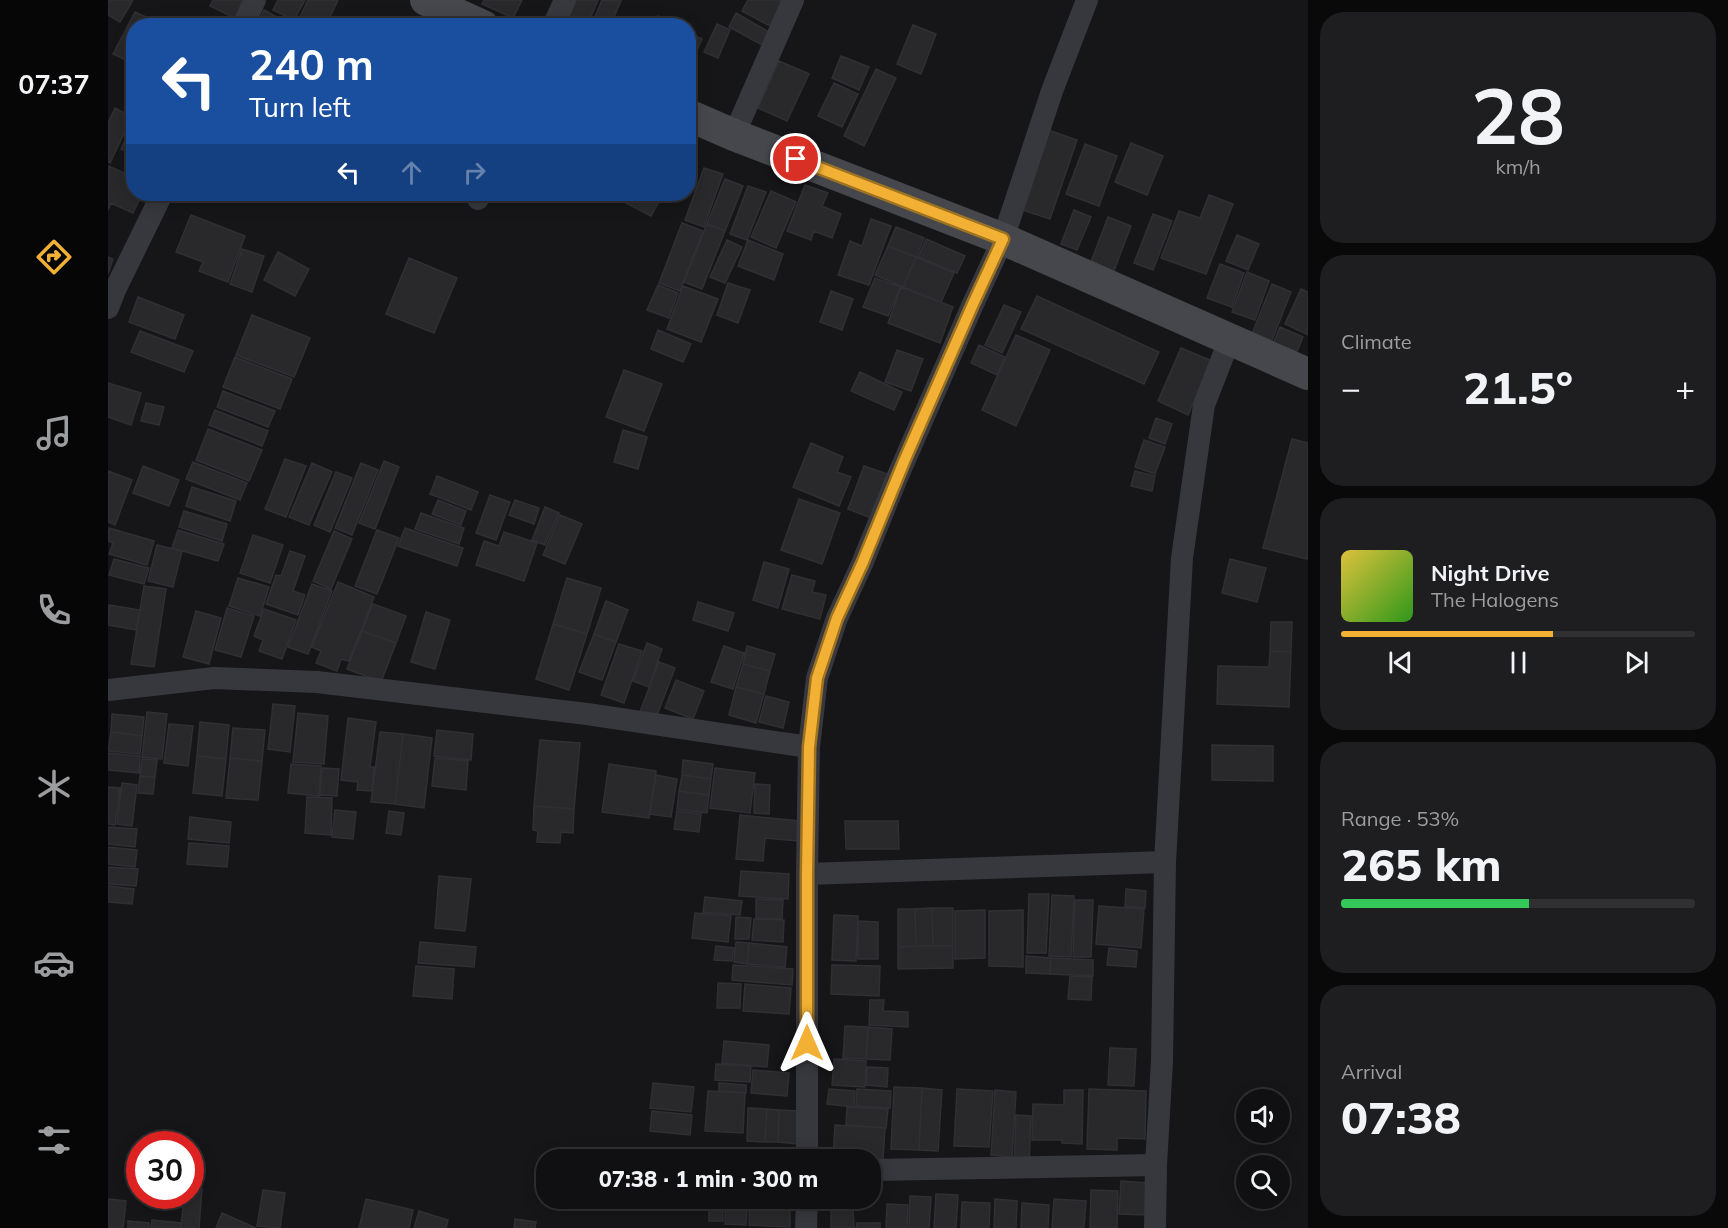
<!DOCTYPE html>
<meta charset="utf-8">
<style>
:root{--surface:#101012;--page:#1e1e20;--text:#f1f3f6;--muted:#9c9d9f;--line:#303032;--accent:#f2b134}
body{margin:0;font-family:Mulish,sans-serif;background:var(--page);color:var(--text);height:100vh;display:flex;flex-direction:column;font-size:22px;white-space:nowrap}
*{box-sizing:border-box;margin:0}
p{font-size:20px;color:var(--muted)}
.icon{flex:none;width:33px;height:33px;fill:none;stroke:currentColor;stroke-width:2;stroke-linecap:round;stroke-linejoin:round}
.map{position:relative;flex:1;overflow:hidden}
.side{display:flex;flex-direction:column;gap:12px;padding:12px;background:#09090a;width:420px}
.side>*{flex:none}
.guide{position:absolute;left:18px;top:18px;width:570px;height:183px;border-radius:24px;box-shadow:0 3px 15px #0003,0 0 0 2px var(--line);background:#1a4fa0;color:#fff;overflow:hidden}
.tools{position:absolute;left:1128px;top:1089px;display:grid;gap:12px}
.tools a{display:grid;place-items:center;width:54px;height:54px;border-radius:50%;background:var(--surface);box-shadow:0 3px 15px #0003,0 0 0 2px var(--line);font-size:30px}
.speed{position:absolute;left:18px;top:1131px;display:flex;gap:12px;font-size:30px;font-weight:700;text-align:center}
.speed>*{display:grid;place-content:center;width:78px;height:78px;border-radius:50%;background:var(--surface);box-shadow:0 3px 15px #0003,0 0 0 2px var(--line);line-height:1}
.speed .limit{border:9px solid #d22;background:#fff;color:#111}
.pin{position:absolute;display:grid;place-items:center;width:51px;height:51px;color:#fff;margin:-26px;border:3px solid #fff;border-radius:50%;box-shadow:0 2px 6px #0007}
.me{position:absolute;width:66px;margin:-33px;rotate:0deg;stroke-linejoin:round;filter:drop-shadow(0 0 4px #0008)}
.turn{display:flex;align-items:center;gap:21px;height:126px;padding:0 24px;font-size:27px}
.turn .icon{width:78px;height:78px;stroke-width:2.5}
.turn b{display:block;font-size:42px;line-height:51px}
.lanes{display:flex;align-items:center;height:57px;padding:0 24px;background:#0003;justify-content:center;gap:30px;direction:ltr}
.lanes .off{opacity:.35}
.big{font-size:45px;font-weight:800;line-height:1.1}
.side .tile{flex:1;display:flex;flex-direction:column;justify-content:center;gap:9px;min-width:0;padding:0 21px;border-radius:24px;background:var(--page)}
.side .dial{align-items:center;gap:0}
.dial b{font-size:78px;line-height:1}
.song{display:flex;align-items:center;gap:18px}
.cover{width:72px;height:72px;border-radius:9px;background:linear-gradient(135deg,hsl(50 70% 55%),hsl(110 70% 35%))}
.played{height:6px;border-radius:3px;background:linear-gradient(90deg,var(--accent) 60%,var(--line) 60%)}
.keys{display:flex;justify-content:space-around;direction:ltr}
.heat{display:flex;justify-content:space-between;align-items:center;font-size:33px;direction:ltr}
.charge{height:9px;border-radius:4px;background:linear-gradient(90deg,#34c759 53%,var(--line) 0)}
.trip{position:absolute;left:428px;top:1149px;width:345px;height:60px;border-radius:24px;background:var(--surface);box-shadow:0 3px 15px #0003,0 0 0 2px var(--line);font-weight:800;line-height:60px;text-align:center}
main{display:flex;flex:1;min-height:0}
.tabs{display:flex;flex-direction:column;width:108px;justify-content:space-around;align-items:center;background:#060607;color:var(--muted)}
.tabs .icon{width:42px;height:42px}
.tabs .current{color:var(--accent)}
.tabs b{font-size:27px;color:var(--text)}
.map>svg:first-child{display:block}
.building{fill:#29292c;stroke:#303034;stroke-width:1.5}
.lines{fill:none;stroke-linecap:round;stroke-linejoin:round}
.street{stroke:#37383d;stroke-width:22}
.secondary{stroke:#45474d;stroke-width:32}
.route-casing{stroke:#9d7322;stroke-width:15}
.route{stroke:#f2b134;stroke-width:10}
</style>
<main>
<nav class="tabs">
<b>07:37</b>
<svg class="icon current" aria-label="directions" viewBox="0 0 24 24"><path d="M12 3l9 9-9 9-9-9zM9 14v-3h6M13 9l2 2-2 2"/></svg>
<svg class="icon" aria-label="music" viewBox="0 0 24 24"><path d="M9 18V5l10-2v13"/><circle cx="6" cy="18" r="3"/><circle cx="16" cy="16" r="3"/></svg>
<svg class="icon" aria-label="phone" viewBox="0 0 24 24"><path d="M5 4h4l2 5-3 2q2 4 5 5l2-3 5 2v4C11 20 4 13 5 4z"/></svg>
<svg class="icon" aria-label="climate" viewBox="0 0 24 24"><path d="M12 3v18M4 7l16 10M4 17L20 7"/></svg>
<svg class="icon" aria-label="car" viewBox="0 0 24 24"><path d="M5 17H2v-5l4-1 3-4h7l3 4 3 1v5h-3M9 17h6M6 11h13"/><circle cx="7" cy="17" r="2"/><circle cx="17" cy="17" r="2"/></svg>
<svg class="icon" aria-label="filters" viewBox="0 0 24 24"><path d="M4 7h16M4 17h16"/><circle cx="9" cy="7" r="2"/><circle cx="15" cy="17" r="2"/></svg>
</nav>
<div class="map">
<svg width="1200" height="1228" viewBox="0 0 1200 1228">
<rect width="100%" height="100%" fill="#161618"/>
<path class="building" d="M0 0H25L12 22 0 15Z
M105 0H135L127 18 102 6Z
M170 0H197L186 20 165 10Z
M200 0H230L219 23 223 26 188 25Z
M376 0H414L405 18 374 4Z
M458 0H490L479 26H469L451 17Z
M494 0 513 1 502 26H483Z
M640 0H672L675 2 662 26 634 11Z
M156 10 185 26H148Z
M27 12 49 22 48 26H26V64L5 54Z
M628 13 661 32 654 45 621 27Z
M550 16 570 25V26H546Z
M609 24 622 30 610 58 596 52Z
M805 25 828 34 813 74 789 64Z
M580 33 594 39 580 71Z
M733 56 761 67 751 90 724 78Z
M671 61 701 74 679 121 650 108Z
M768 69 788 78 756 146 736 136Z
M726 83 750 94 734 127 710 116Z
M7 108 24 117 2 163 0 162V123Z
M26 121V154L13 149Z
M937 129 969 140 942 219 909 208Z
M1023 143 1055 156 1039 195 1007 182Z
M977 144 1009 156 991 206 958 194Z
M0 166 26 177V194H34L25 213 3 203 0 210Z
M596 168 615 174 596 227 577 220Z
M617 179 635 186 617 231 599 224Z
M697 185 720 193 714 206 733 214 724 238 706 231 703 240 679 231Z
M640 186 658 192 639 240 622 234Z
M663 191 688 202 668 248 643 237Z
M512 194H555L543 216 510 199Z
M1101 195 1125 204 1098 274 1053 258 1071 211 1092 218Z
M966 210 983 217 969 250 953 244Z
M1045 214 1064 221 1045 270 1026 263Z
M83 215 137 236 120 282 91 271 95 262 68 252Z
M1000 217 1023 226 1004 276 981 267Z
M763 219 783 226 761 285 730 275 742 241 754 246Z
M574 223 595 231 572 291 551 283Z
M599 224 617 231 594 289 576 282Z
M788 227 816 238 808 257 780 246Z
M1129 235 1151 244 1140 270 1118 261Z
M818 239 857 256 849 273 810 257Z
M619 240 634 247 617 283 602 277Z
M640 240 675 254 666 280 630 266Z
M780 246 808 257 795 287 767 275Z
M134 249 156 256 144 292 122 284Z
M170 252 201 269 187 296 156 280Z
M0 257 5 259 0 274Z
M808 257 846 273 833 302 795 287Z
M301 258 349 278 326 333 278 314Z
M1112 264 1136 273 1124 307 1099 298Z
M1139 272 1161 281 1147 320 1124 312Z
M767 278 792 287 780 316 755 307Z
M620 283 642 290 630 323 609 315Z
M1164 284 1183 292 1161 348 1141 341Z
M550 285 570 293 561 318 539 310Z
M575 286 610 299 593 342 559 329Z
M793 287 845 307 832 343 780 323Z
M1193 289 1200 292V335L1177 324Z
M723 291 745 299 734 330 712 322Z
M929 296 1051 352 1036 384 913 329Z
M30 297 76 315 67 339 21 322Z
M896 305 913 312 894 353 877 345Z
M144 315 202 338 186 377 128 355Z
M1172 327 1195 337 1185 361 1162 351Z
M550 330 583 344 575 362 543 349Z
M32 331 85 351 76 372 23 352Z
M908 335 942 350 908 426 874 410Z
M871 345 897 357 889 375 863 363Z
M1073 348 1104 361 1080 415 1050 401Z
M789 350 815 359 803 391 777 382Z
M127 357 184 379 172 409 115 387Z
M516 370 554 384 536 431 498 417Z
M752 372 794 392 786 410 743 391Z
M0 383 33 393 23 425 0 417Z
M115 391 167 411 160 427 109 407Z
M38 403 56 407 51 425 33 421Z
M107 410 160 431 154 446 101 425Z
M1048 418 1064 424 1057 444 1041 438Z
M100 429 154 450 141 481 88 460Z
M515 430 539 437 530 469 506 462Z
M1184 439 1200 443V554L1199 559 1155 548Z
M1036 440 1057 447 1047 474 1027 467Z
M703 443 735 457 729 472 743 477 731 506 685 487Z
M177 459 198 466 178 517 157 509Z
M276 461 291 467 267 529 251 523Z
M85 462 139 483 132 500 78 479Z
M204 463 224 472 201 525 181 517Z
M253 463 270 470 244 535 227 528Z
M35 466 71 480 61 506 25 493Z
M756 466 782 475 766 519 740 509Z
M0 471 24 480 7 525 0 522Z
M1027 471 1047 476 1044 491 1023 486Z
M228 472 244 478 222 532 206 525Z
M329 476 370 492 363 510 322 494Z
M84 487 128 501 122 521 78 506Z
M382 495 402 502 388 540 368 533Z
M691 499 732 513 714 564 673 550Z
M330 500 358 511 353 525 324 514Z
M407 500 431 508 426 524 401 515Z
M437 507 451 513 437 545 424 540Z
M76 511 119 524 114 541 71 527Z
M313 513 356 528 351 544 307 529Z
M452 515 474 524 457 564 435 555Z
M1 528 46 541 39 565 1 554 5 543 0 541Z
M297 528 355 548 349 566 290 546Z
M70 530 116 544 110 561 64 548Z
M269 530 291 538 269 594 247 586Z
M226 531 244 539 223 589 205 581Z
M396 532 429 543 416 581 368 565 376 541 391 546Z
M145 535 175 545 162 583 132 573Z
M49 545 74 551 65 587 40 581Z
M182 551 197 556 185 591 197 595 190 615 158 604 168 575 173 576Z
M6 559 41 568 36 584 1 575Z
M1122 559 1158 568 1149 602 1114 593Z
M656 562 681 569 670 608 645 600Z
M684 575 707 581 704 592 718 595 712 619 674 609Z
M130 578 161 587 152 616 121 606Z
M459 578 493 588 479 634 445 624Z
M230 582 266 597 241 661 233 659 229 671 208 663 213 651 204 647Z
M204 584 224 591 200 654 180 647Z
M36 586 58 589 46 667 23 664Z
M498 601 520 610 508 642 486 634Z
M590 602 626 613 620 631 585 620Z
M265 604 298 616 288 643 254 631Z
M1 605 32 610 28 630 0 625Z
M119 608 146 616 133 657 107 650Z
M156 609 188 620 174 659 151 651 155 640 146 636Z
M88 611 113 618 101 664 75 657Z
M318 612 342 620 327 669 303 662Z
M1163 622H1184L1183 652 1162 651Z
M445 624 479 634 461 690 428 679Z
M254 631 288 643 273 682 239 669Z
M486 634 508 642 494 680 471 672Z
M539 643 554 649 541 687 525 681Z
M511 644 534 651 516 703 493 695Z
M616 646 636 653 625 689 603 682Z
M639 646 667 654 662 671 635 664Z
M1162 651 1183 652 1181 707 1109 704 1110 666 1161 667Z
M551 662 567 668 546 723 530 717Z
M635 664 662 671 656 694 628 687Z
M568 680 596 691 585 719 557 708Z
M628 687 656 694 648 723 621 715Z
M658 696 681 702 675 728 651 722Z
M165 704 187 706 182 752 160 749Z
M39 712 59 714 54 759 34 757Z
M190 713 220 716 216 764 185 762Z
M4 714 36 717 34 736 3 732Z
M240 718 268 722 262 767H266L264 791 249 790 250 782 233 780Z
M92 722 121 725 118 759 89 756Z
M61 724 85 726 80 766 56 763Z
M125 728 157 730 154 761 122 758Z
M329 730 365 734 363 760 326 756Z
M3 732 34 736 32 754 0 751Z
M272 732 295 734 287 804 263 802Z
M295 734 324 738 316 808 287 804Z
M432 740 472 743 466 809 426 806Z
M1104 745 1165 746V781L1104 780Z
M0 753 32 756 31 773 0 770Z
M89 756 118 759 114 796 85 793Z
M122 758 154 761 150 800 118 798Z
M327 758 360 761 358 790 324 786Z
M34 759 49 760 47 777 32 776Z
M575 760 605 764 603 779 574 775Z
M183 764 213 766 211 796 180 793Z
M501 764 548 771 541 818 494 812Z
M214 768 231 769 229 796 212 795Z
M607 768 647 773 642 813 602 808Z
M548 775 569 779 563 817 542 814Z
M574 775 603 779 601 795 571 791Z
M32 776 47 777 45 794 30 793Z
M14 783 29 785 24 826 9 824Z
M647 784 662 785 661 814 646 813Z
M0 787 12 788 7 825 0 824Z
M571 791 601 795 599 813 569 809Z
M199 797 224 798 223 835 197 833Z
M426 806 466 809 465 833 453 832 452 843 429 842 430 831 425 830Z
M227 810 248 812 245 839 224 837Z
M281 811 296 813 293 835 278 833Z
M569 811 593 814 591 832 566 829Z
M632 815 692 821 690 841 657 838 655 861 628 859Z
M82 817 123 822 121 843 80 839Z
M737 821H790L791 849H738Z
M0 827 29 829 27 847 0 844Z
M81 843 121 846 119 867 79 864Z
M0 847 29 850 27 867 0 864Z
M0 867 30 869 28 886 0 884Z
M633 871 681 874 680 899 631 896Z
M331 876 363 879 357 931 327 928Z
M0 886 26 889 24 904 0 902Z
M1018 889 1038 891 1037 908 1017 906Z
M921 894H941L938 953H919Z
M944 895 966 896 963 957 941 956Z
M597 897 634 901 632 915 595 912Z
M648 899 675 900 674 919 648 918Z
M967 900H985L983 957H965Z
M991 906 1036 909 1033 948 988 944Z
M824 908H845V946H825Z
M824 908 825 946H808L807 909Z
M790 909H807L808 946 790 947Z
M877 910V958L847 959V911Z
M915 910V967L881 966V911Z
M587 913 623 916 620 942 584 938Z
M726 915 750 916 748 961 724 960Z
M628 917 643 918 641 939H627Z
M646 919 676 920 675 942 644 940Z
M750 921 770 922V959H750Z
M312 942 368 947 366 967 310 963Z
M628 942 641 943 639 964 626 962Z
M641 943 679 947 677 967 639 964Z
M608 946 626 948 624 961 606 960Z
M808 946H845V968L790 969V947Z
M1001 948 1029 951 1028 967 999 965Z
M918 956 943 958 942 974 918 973Z
M943 958 985 960V976L942 974Z
M625 965 685 969 684 985 624 980Z
M724 965 772 966 771 996 723 994Z
M308 966 346 969 344 999 305 996Z
M962 976 984 977 983 1000 960 999Z
M610 983 633 984 632 1008H609Z
M637 984 683 988 681 1014 635 1011Z
M762 1000H776L775 1011 800 1012V1027L761 1025Z
M737 1026 760 1027 758 1059 735 1058Z
M760 1027 784 1029 782 1060 758 1059Z
M616 1041 661 1045 659 1067 614 1063Z
M1002 1048 1028 1049 1026 1086 1000 1085Z
M726 1059 758 1061 757 1087 724 1085Z
M608 1064 643 1066 642 1082 607 1080Z
M759 1067 780 1068 779 1087 758 1085Z
M645 1070 681 1073 679 1096 643 1093Z
M545 1083 586 1087 583 1112 542 1108Z
M611 1083 638 1085V1093L611 1091Z
M786 1087 814 1088 811 1150 783 1149Z
M814 1088 834 1090 830 1151 811 1150Z
M721 1089 747 1091 746 1107 719 1104Z
M749 1089 783 1091 782 1108 748 1106Z
M849 1089 885 1091 881 1147 846 1146Z
M981 1089 1038 1091 1037 1139 1009 1138V1150L979 1149Z
M887 1090 908 1092 904 1157 883 1155Z
M956 1090H975L974 1144 954 1143V1140H924L925 1104 956 1105Z
M600 1091 637 1093 635 1133 597 1131Z
M739 1107 780 1109 778 1128 738 1125Z
M640 1108 659 1109 657 1142 639 1141Z
M659 1109 671 1110 670 1142H657Z
M671 1110 691 1111 690 1144 670 1142Z
M544 1111 584 1115 582 1135 542 1131Z
M908 1115 923 1116 921 1165 906 1164Z
M727 1125 777 1128 775 1159 725 1157Z
M627 1149H647L646 1160H626Z
M647 1149H667V1160H646Z
M535 1151 577 1154V1160H535Z
M1013 1181 1040 1183 1038 1215 1011 1214Z
M82 1188 94 1189 91 1228H73L76 1196H82Z
M155 1190 177 1193 172 1228 149 1226Z
M983 1190 1010 1191 1009 1228H982Z
M828 1194 850 1195 848 1228H826Z
M802 1196 823 1197 821 1228H801Z
M618 1198 640 1199 638 1225 617 1224Z
M0 1199 18 1201 15 1228H0Z
M258 1199 305 1210 301 1228H251Z
M601 1199H615V1221H601Z
M887 1199 909 1201 908 1228H886Z
M946 1199 978 1201 976 1228H944Z
M642 1201 682 1202V1227L641 1225Z
M854 1202 882 1203 881 1228H853Z
M914 1203 941 1205 940 1228H913Z
M779 1204 800 1205 799 1228H778Z
M723 1207H745L746 1228H723Z
M311 1211 340 1220 338 1228H306Z
M114 1213 148 1228H108Z
M407 1219 428 1222 427 1228H406Z
M44 1220 73 1223V1228H43Z
M20 1221 41 1223V1228H20Z
M749 1223H772V1228H748Z"/>
<g class="lines">
<path class="street" d="M135 26 147 0
M445 26 457 0
M626 135 685 0
M370 199 372 194
M0 308 7 290 54 194
M0 690 106 678 209 682 479 714 701 747
M699 874 1057 862
M699 1160V874L701 747 709 678 729 618 754 564 788 480 865 304 895 239 944 91 979 0
M762 1170 1048 1165
M698 1228 699 1198
M1047 1228 1048 1165 1054 1061 1057 862 1074 558 1096 405 1122 338"/>
<path class="secondary" d="M318 0 375 26
M580 115 626 135 895 239 1200 374"/>
</g>
<g class="lines">
<defs>
<path id="route" d="M688 159 895 239 865 304 797 459 754 564 729 618 709 678 701 747 699 874V1043"/>
</defs>
<use href="#route" class="route-casing"/>
<use href="#route" class="route"/>
</g>
</svg>
<div class="tools">
<a><svg class="icon" aria-label="sound" viewBox="0 0 24 24"><path d="M4 9h4l5-4v14l-5-4H4zM17 9q2 3 0 6"/></svg></a>
<a><svg class="icon" aria-label="search" viewBox="0 0 24 24"><circle cx="10" cy="10" r="6"/><path d="M15 15l6 6"/></svg></a>
</div>
<div class="speed"><div class="limit">30</div></div>
<div class="pin" style="left:688px;top:159px;background:#d93025"><svg class="icon" aria-label="arrive" viewBox="0 0 24 24"><path d="M6 21V4h12l-3 4 3 4H6"/></svg></div>
<svg class="me" style="left:699px;top:1043px" viewBox="-20 -20 40 40"><path d="M0-17L14 15 0 8-14 15z" fill="#f2b134" stroke="#fff" stroke-width="4"/></svg>
<div class="trip">07:38 · 1 min · 300 m</div>
<div class="guide">
<div class="turn"><svg class="icon" aria-label="left" viewBox="0 0 24 24"><path d="M17 20v-9H6M10 6l-5 5 5 5"/></svg><div><b>240 m</b>Turn left</div></div>
<div class="lanes"><svg class="icon" aria-label="left" viewBox="0 0 24 24"><path d="M17 20v-9H6M10 6l-5 5 5 5"/></svg><svg class="icon off" aria-label="ahead" viewBox="0 0 24 24"><path d="M12 20V5M6 11l6-6 6 6"/></svg><svg class="icon off" aria-label="right" viewBox="0 0 24 24"><path d="M7 20v-9h11M14 6l5 5-5 5"/></svg></div>
</div>
</div>
<section class="side">
<div class="tile dial"><b>28</b><p>km/h</p></div>
<div class="tile"><p>Climate</p>
<div class="heat"><a>−</a><b class="big">21.5°</b><a>+</a></div>
</div>
<div class="tile">
<div class="song"><i class="cover"></i><div><b>Night Drive</b><p>The Halogens</p></div></div>
<div class="played"></div>
<div class="keys"><svg class="icon" aria-label="previous" viewBox="0 0 24 24"><path d="M18 5L8 12l10 7zM5 5v14"/></svg><svg class="icon" aria-label="pause" viewBox="0 0 24 24"><path d="M8 5v14M16 5v14"/></svg><svg class="icon" aria-label="next" viewBox="0 0 24 24"><path d="M6 5l10 7-10 7zM19 5v14"/></svg></div>
</div>
<div class="tile"><p>Range · 53%</p><b class="big">265 km</b><div class="charge"></div></div>
<div class="tile"><p>Arrival</p><b class="big">07:38</b></div>
</section>
</main>
